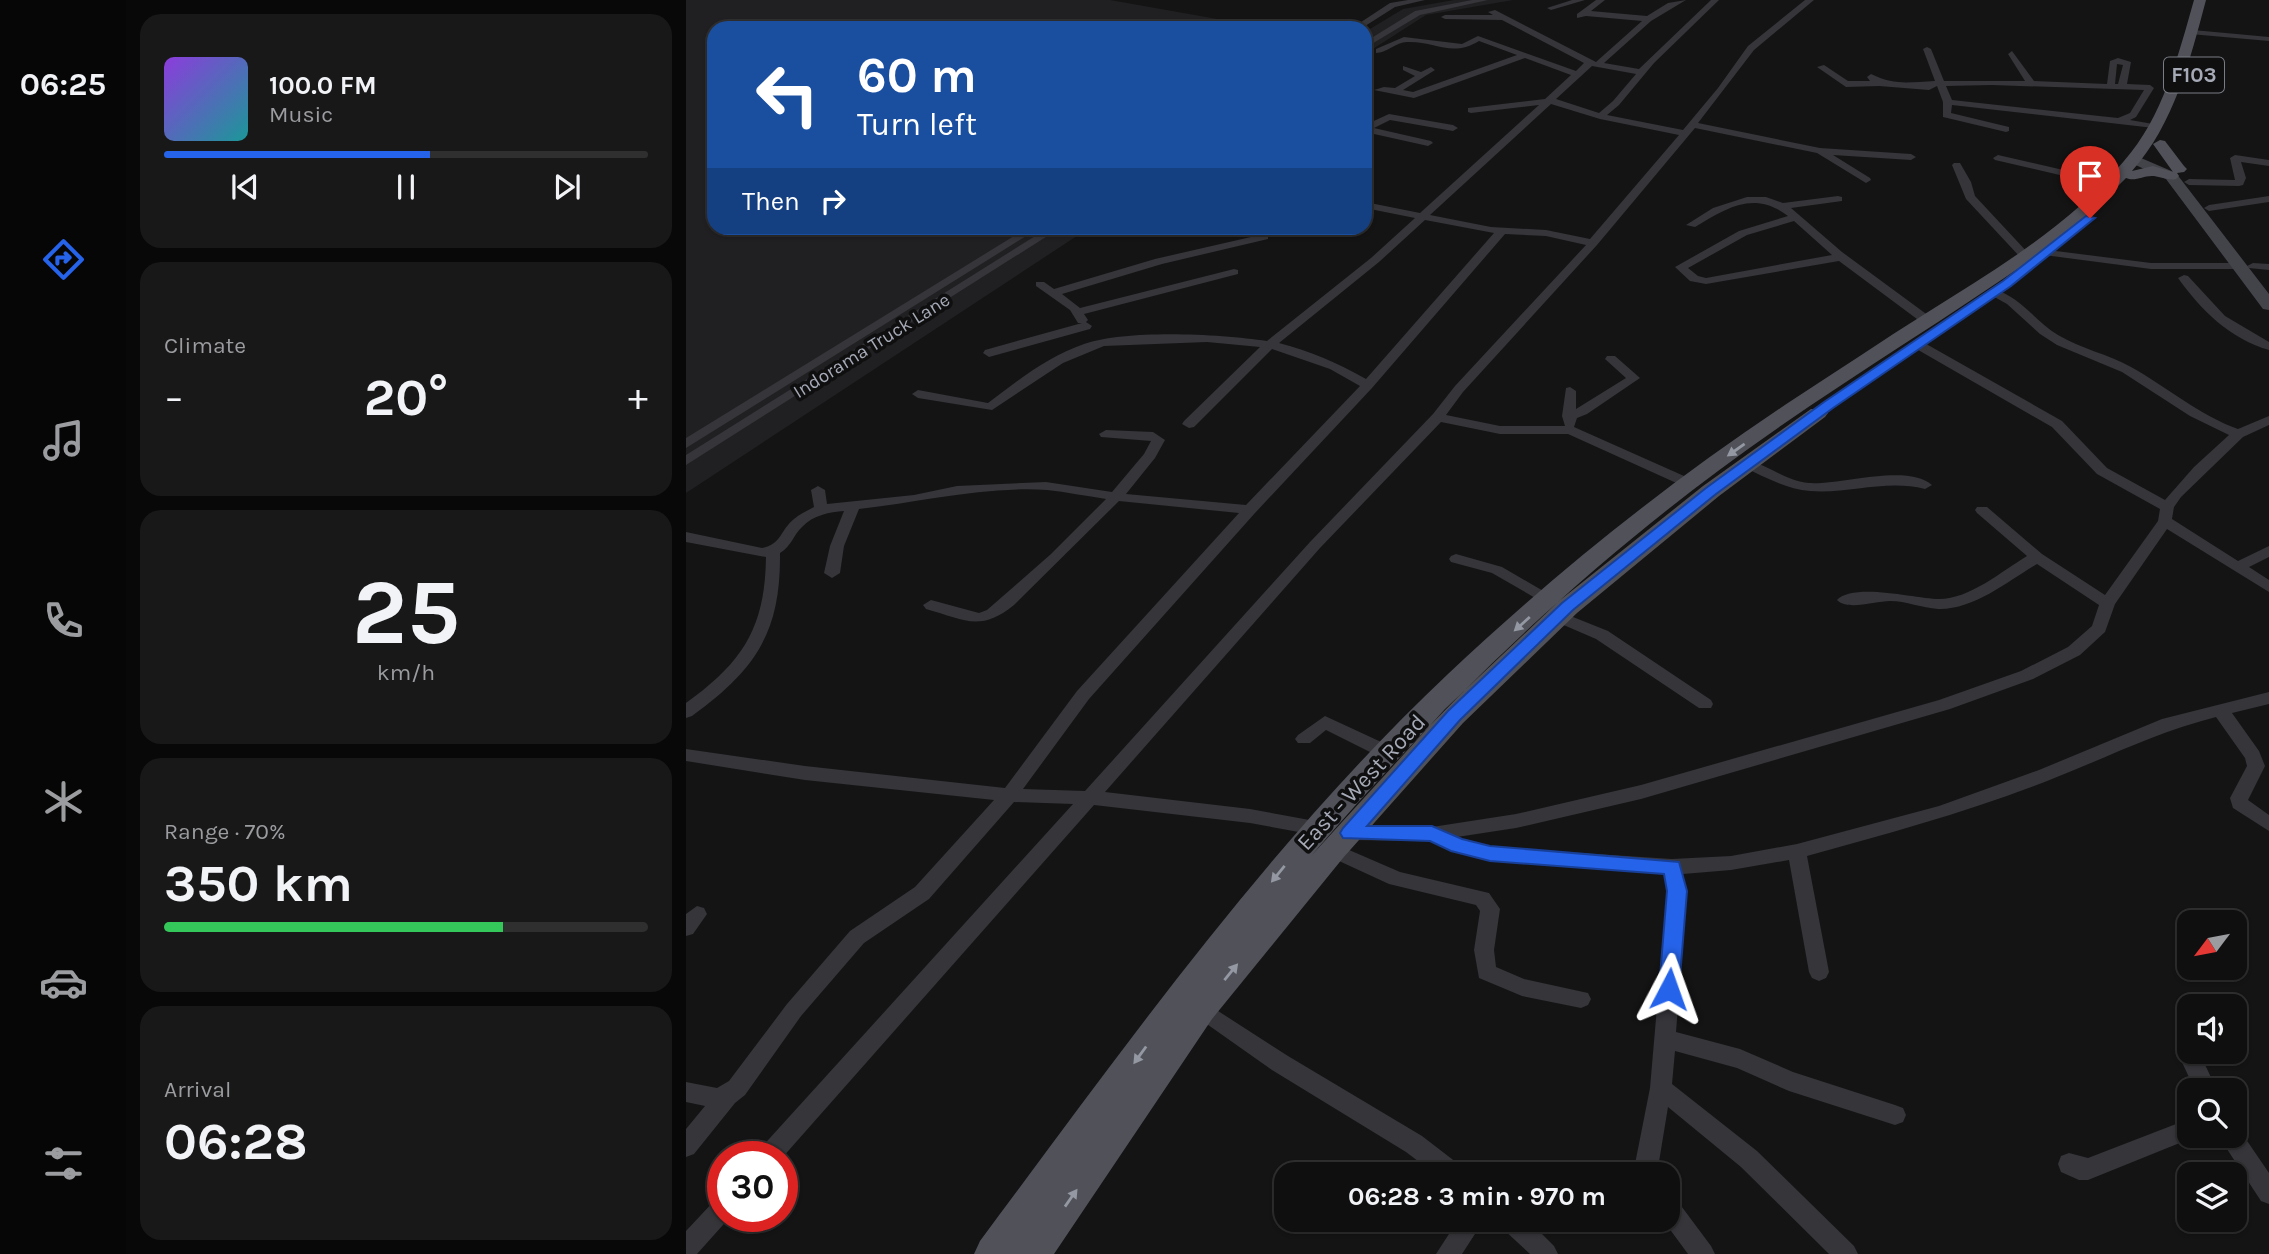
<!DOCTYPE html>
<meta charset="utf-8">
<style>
:root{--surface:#0f0f10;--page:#181819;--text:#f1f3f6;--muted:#9b9c9f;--line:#2f2f30;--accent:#2563eb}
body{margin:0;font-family:Karla,sans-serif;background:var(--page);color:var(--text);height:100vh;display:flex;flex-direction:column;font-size:26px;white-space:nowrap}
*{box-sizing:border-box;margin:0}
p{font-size:23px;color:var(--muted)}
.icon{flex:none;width:38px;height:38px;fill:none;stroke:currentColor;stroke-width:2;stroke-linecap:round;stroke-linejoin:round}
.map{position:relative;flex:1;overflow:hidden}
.side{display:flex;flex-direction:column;gap:14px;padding:14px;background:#080809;width:560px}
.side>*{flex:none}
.guide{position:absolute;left:21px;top:21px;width:665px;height:214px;border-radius:21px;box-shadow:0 2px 5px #0004,0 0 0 2px var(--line);background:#1a4fa0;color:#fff;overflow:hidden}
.needle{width:46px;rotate:238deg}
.controls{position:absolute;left:1491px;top:910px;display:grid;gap:14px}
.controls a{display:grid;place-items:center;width:70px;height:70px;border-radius:14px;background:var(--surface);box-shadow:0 2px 5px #0004,0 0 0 2px var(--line);font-size:35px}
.speed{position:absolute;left:21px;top:1141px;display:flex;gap:14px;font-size:35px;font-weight:700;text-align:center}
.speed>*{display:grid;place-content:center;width:91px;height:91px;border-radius:50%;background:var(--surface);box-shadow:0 2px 5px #0004,0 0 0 2px var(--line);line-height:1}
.speed .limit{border:10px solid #d22;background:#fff;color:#111}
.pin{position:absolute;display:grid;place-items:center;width:60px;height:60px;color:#fff;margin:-72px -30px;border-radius:50% 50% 50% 0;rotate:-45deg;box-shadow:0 0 7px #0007}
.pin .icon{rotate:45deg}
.me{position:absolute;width:77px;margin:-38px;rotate:4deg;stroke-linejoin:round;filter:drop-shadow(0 0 5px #0008)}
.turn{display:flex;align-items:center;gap:24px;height:147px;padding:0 35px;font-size:32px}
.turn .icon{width:91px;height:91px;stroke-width:2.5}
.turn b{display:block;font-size:49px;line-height:60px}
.then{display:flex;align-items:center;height:66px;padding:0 35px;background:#0003;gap:14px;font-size:26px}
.big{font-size:52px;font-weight:700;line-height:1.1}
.side .tile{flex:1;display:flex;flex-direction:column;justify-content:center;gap:10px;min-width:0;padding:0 24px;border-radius:21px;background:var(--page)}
.side .dial{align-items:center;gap:0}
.dial b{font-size:91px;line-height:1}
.song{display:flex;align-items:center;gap:21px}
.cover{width:84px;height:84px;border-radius:10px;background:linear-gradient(135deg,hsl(270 70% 55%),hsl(180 70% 35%))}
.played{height:7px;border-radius:4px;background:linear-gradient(90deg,var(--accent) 55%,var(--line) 55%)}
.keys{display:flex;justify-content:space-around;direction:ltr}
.heat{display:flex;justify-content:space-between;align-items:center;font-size:38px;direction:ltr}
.charge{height:10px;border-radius:5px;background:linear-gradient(90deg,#34c759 70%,var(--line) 0)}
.trip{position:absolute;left:588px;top:1162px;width:406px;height:70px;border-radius:21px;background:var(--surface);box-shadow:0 2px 5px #0004,0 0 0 2px var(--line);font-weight:700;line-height:70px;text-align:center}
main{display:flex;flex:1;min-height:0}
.menu{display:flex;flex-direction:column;width:126px;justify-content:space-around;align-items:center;background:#060606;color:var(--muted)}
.menu .icon{width:49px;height:49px}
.menu .active{color:var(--accent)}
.menu b{font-size:32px;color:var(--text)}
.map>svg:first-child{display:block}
.built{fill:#202022}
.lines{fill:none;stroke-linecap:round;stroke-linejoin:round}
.street{fill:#35353a;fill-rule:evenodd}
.secondary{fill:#43444a;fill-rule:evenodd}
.primary{fill:#515259;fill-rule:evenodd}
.oneway{fill:#9498a3}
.route{fill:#2563eb;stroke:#184099;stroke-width:2}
.labels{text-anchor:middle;stroke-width:7;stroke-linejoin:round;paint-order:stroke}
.far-street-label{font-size:19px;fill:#a5aab6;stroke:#0f0f10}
.shield{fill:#0f0f10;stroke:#787c84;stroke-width:2}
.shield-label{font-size:21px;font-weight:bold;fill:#a5aab6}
.street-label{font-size:23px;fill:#a5aab6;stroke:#0f0f10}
</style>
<main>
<nav class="menu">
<b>06:25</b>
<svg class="icon active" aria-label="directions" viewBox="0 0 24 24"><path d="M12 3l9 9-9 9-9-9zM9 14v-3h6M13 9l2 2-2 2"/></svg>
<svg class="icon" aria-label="music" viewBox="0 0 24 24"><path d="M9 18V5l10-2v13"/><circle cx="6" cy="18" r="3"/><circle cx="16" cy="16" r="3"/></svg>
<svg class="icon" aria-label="phone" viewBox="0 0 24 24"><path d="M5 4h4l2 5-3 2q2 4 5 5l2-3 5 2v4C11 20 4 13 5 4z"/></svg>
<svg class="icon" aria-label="climate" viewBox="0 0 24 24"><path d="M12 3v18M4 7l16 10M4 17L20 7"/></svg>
<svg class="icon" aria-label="car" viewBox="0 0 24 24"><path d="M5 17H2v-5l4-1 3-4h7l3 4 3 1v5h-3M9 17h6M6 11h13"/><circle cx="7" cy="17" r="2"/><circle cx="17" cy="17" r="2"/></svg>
<svg class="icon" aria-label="filters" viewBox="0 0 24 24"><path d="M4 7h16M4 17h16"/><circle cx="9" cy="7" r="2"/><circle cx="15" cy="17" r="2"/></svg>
</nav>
<section class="side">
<div class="tile">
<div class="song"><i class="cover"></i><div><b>100.0 FM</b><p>Music</p></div></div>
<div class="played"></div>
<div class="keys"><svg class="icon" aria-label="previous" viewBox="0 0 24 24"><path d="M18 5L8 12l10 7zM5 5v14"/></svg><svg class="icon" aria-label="pause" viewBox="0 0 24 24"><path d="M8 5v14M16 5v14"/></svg><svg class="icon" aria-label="next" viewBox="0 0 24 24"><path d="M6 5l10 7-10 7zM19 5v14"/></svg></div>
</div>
<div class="tile"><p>Climate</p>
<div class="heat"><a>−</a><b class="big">20°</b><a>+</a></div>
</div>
<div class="tile dial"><b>25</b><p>km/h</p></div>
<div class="tile"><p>Range · 70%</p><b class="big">350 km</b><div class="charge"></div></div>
<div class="tile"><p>Arrival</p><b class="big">06:28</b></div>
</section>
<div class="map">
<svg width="1583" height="1254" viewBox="0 0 1583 1254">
<rect width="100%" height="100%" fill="#141415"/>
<path class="built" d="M0 0H424L582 28H28V228H403L0 493Z
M768 0H827L740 15 679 54V32L717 9Z"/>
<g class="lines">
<path class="street" d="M722 0H739L709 7 676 28H666L704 3Z
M786 0H802L734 15 679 48V42L729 11Z
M886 0H899L865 10 861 8Z
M910 0H919L905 11 961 16 982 3 1000 0 965 21 918 63 953 69 1025 0H1033L968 63 933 105 921 115 997 130 1032 88 1062 46 1119 0H1128L1068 50 1012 123 1134 148 1225 154 1230 157 1225 160 1147 155 1184 178 1185 180 1180 183 1131 153 1009 128 911 245 777 392 760 415 814 426H879L876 416 880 388 884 387 890 391V409L940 378 919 359 921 356H929L954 378 901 414 891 418 888 427 1007 480 1009 483 1007 486H997L882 434H814L755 422 634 548 419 792 564 809 629 821 635 823 638 828 635 833 629 835 564 823 408 805 96 1158 71 1157 74 1149 387 804 328 802 243 899 178 943 115 1016 59 1095 49 1103 8 1154 0 1157V1129L19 1106 0 1102V1082L31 1088 43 1081 101 1004 164 931 229 887 308 800 119 780 0 761V749L119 766 319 788 391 691 553 513 433 501 328 605C294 633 277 619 240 609L237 605 245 600 293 613 301 610 365 554 420 499C400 496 380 492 361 490 298 486 235 502 173 509L158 546 154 573 146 578 138 573 144 546 158 511C144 512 127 515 116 527 107 535 106 546 94 553 95 633 69 670 6 716L0 718V703C57 662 79 628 80 557L0 542V532L76 548C95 545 95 529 108 519 114 514 121 511 128 507L125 490 132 486 139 490 141 504 228 495 271 486 360 482 426 492 458 454 465 441 415 437 413 434 420 430 467 432 479 440 469 458 440 494 560 505 674 386 644 369 586 349 508 427 503 428 496 424 498 421 574 347 521 342 418 346 377 363 306 410 232 398 226 394 232 390 302 403C332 380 363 356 398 344 442 329 534 334 581 341L685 258 729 218 679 208V202L734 213 853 105 785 113 782 112V108L859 99 885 75 839 58 728 98 688 90 698 87 709 88 729 76 717 70V66L735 72 745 67 749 70 717 90 727 92 831 55 793 41C765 58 750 41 721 42 710 42 701 53 690 53V49L718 37 776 44 792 36 890 71 898 63 816 20 759 19 755 17 759 15H807L802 12 809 10 910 62 956 21 900 16 891 18V14ZM906 66 950 74 927 101 913 113 870 99ZM865 104 914 119 993 135 904 239 860 230 805 227 744 215ZM739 220 808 233 680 379C652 363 624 351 593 343L693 262ZM819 234 860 236 900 245 769 386 747 414 624 542 399 791 337 789 403 699 569 513 686 388Z
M1507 30 1583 37V41L1504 34Z
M1241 47 1245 49 1258 81H1339L1322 54 1326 51 1348 81 1421 84 1424 61 1432 58 1445 62 1441 84 1464 85 1468 88 1450 117 1444 120 1473 125 1468 128 1266 105 1265 113 1323 127V131L1320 132 1257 117V102L1251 86 1243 90 1193 86 1160 87 1131 67 1138 65 1162 81H1184L1181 77 1185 74C1210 86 1223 82 1249 81L1237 49ZM1431 64 1437 65 1432 84H1429ZM1306 85 1458 90 1444 113 1432 118 1266 100 1260 86Z
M703 114 767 125 772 128 767 131 704 120 688 128 745 141 747 143 742 146 679 132V125Z
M1312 155 1425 181 1430 184 1425 187 1309 160 1307 158Z
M1549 155 1583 160V166L1555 162 1560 178 1557 185 1553 186 1503 185 1498 182 1503 179 1549 180 1544 158Z
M1268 163H1274L1285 182 1289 196 1343 254V258H1335L1280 199 1266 165Z
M1152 196 1156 197V201L1105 208 1156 252 1243 316V322H1235L1153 261 1020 284 1004 281 989 267 1053 231 1102 216C1068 190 1041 208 1009 227L1000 225 1027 208 1061 197H1080L1097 203ZM1108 221 1146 255 1020 278 1012 276 1002 268 1061 235Z
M1583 196V202L1523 211 1518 208 1523 205Z
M341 228H353L0 448V438Z
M362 228H374L0 465V455Z
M578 234 582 235V239L476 264 376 294 394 308 548 269 552 270V274L398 314 402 320 400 322 406 326 404 329 303 357 297 353 299 350 396 323H392L384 310 350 286V282H358L368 289 469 259Z
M1362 250 1465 263H1554L1560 266 1554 269H1465L1358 255V251Z
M1567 263 1583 264V270L1563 268 1561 266Z
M1498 275 1502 276 1539 316 1583 342V350C1544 339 1515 310 1492 278Z
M1307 289C1334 296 1349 321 1372 335 1395 349 1422 354 1445 367 1481 387 1513 415 1552 429L1583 416V425L1557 437 1495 497 1488 507 1486 519 1552 561 1583 546V557L1563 567 1583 580V592L1481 529 1429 604 1419 632 1394 655 1347 679 1264 709 955 799 830 828 771 837 804 847 986 859 1045 856 1111 844 1253 806 1353 770 1476 719 1583 692V704L1546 713 1573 751 1579 766 1562 800 1583 815V831L1547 808 1544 798 1561 766 1559 758 1530 717C1471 732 1422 757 1366 779 1286 811 1204 833 1121 856L1143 972 1140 978 1133 981 1126 978 1123 972 1103 860 1045 870 997 874 1001 891 990 1032 1054 1049 1107 1072 1209 1105 1217 1108 1220 1115 1217 1122 1209 1125 1103 1091 1051 1068 989 1051 986 1084 1071 1151 1168 1246 1172 1254H1143L1055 1167 982 1107 971 1174H949L948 1169 964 1088 981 891 978 874 804 861 765 851 744 841 664 840 657 838 655 833 657 828 664 826 746 827 830 814 955 785 1253 700 1335 671 1382 647 1406 626 1413 605 1351 564C1322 581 1288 610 1252 609 1236 608 1220 601 1204 601 1190 601 1161 611 1151 600 1168 582 1231 599 1253 599 1284 599 1316 571 1341 556L1291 513 1289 510 1291 507H1301L1356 554 1419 595 1472 521 1474 509 1411 474 1366 427 1227 347V341H1235L1376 421 1421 468 1479 500 1508 467 1543 435 1504 416 1436 372 1371 345 1354 334 1321 304 1303 294V290Z
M1062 460C1083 466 1101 481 1123 483 1155 485 1222 463 1246 485L1239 489C1200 479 1164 494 1124 491 1100 489 1079 477 1057 467L1055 464Z
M770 554 816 567 871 599 868 603H858L806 573 765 562 763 559 765 556Z
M872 611 922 631 1025 700 1027 704 1025 708H1013L910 639 866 620 864 616Z
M639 716 706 747 709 752 706 757H694L640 730 624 743H612L609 739 612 735Z
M647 843 714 872 803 893 814 909 808 950 810 967 838 979 902 993 905 999 902 1005 895 1008 836 996 793 978 788 950 794 911 790 905 703 884 640 855 638 850 640 845Z
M11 906 18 908 21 914 7 934 0 936V914Z
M515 1000 602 1056 736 1136 775 1166 778 1174H749L720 1152 586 1070 508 1015 505 1009 508 1003Z
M1503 1049V1052H1513L1531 1090H1509L1494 1058 1497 1051Z
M1503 1119V1136H1511L1402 1180H1393L1375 1172 1372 1164 1375 1156 1383 1153 1402 1158Z
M1549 1127 1553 1129 1583 1173V1204L1575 1201 1537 1143 1534 1136H1549Z
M982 1196 990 1199 1025 1246 1029 1254H1002L977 1220H982Z
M37 1197V1216H45L11 1254H0V1231L29 1200Z
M772 1220H798L776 1254H750Z
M812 1220H842L868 1246 872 1254H844L816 1228Z"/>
<path class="secondary" d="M1448 155 1490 173 1583 294V310L1577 309 1480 179 1443 162V156Z"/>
<path class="primary" d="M1508 0H1520C1504 60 1488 124 1446 171L1467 166 1487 172 1467 144 1474 140 1479 141 1498 166 1501 169 1498 172 1491 173 1493 176 1490 179C1482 181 1476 177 1468 176 1457 175 1450 182 1440 178L1395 223 1362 248C1254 324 1139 391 1032 471 884 581 752 709 632 848L626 855 759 709 873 601 1017 486 1125 409H1139L1142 413 1139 417 1033 496 891 613 777 723 657 858 526 1019 368 1254H288L294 1241C440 1045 583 843 762 674 869 573 985 480 1108 399 1153 370 1197 340 1242 312 1312 268 1384 225 1438 161 1477 117 1492 56 1508 0Z"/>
</g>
<defs><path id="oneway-solid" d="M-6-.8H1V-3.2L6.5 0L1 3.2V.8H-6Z" transform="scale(1.75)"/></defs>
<g class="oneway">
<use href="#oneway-solid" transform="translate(1050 450) rotate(145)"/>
<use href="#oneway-solid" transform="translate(836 624) rotate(138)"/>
<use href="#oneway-solid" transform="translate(592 874) rotate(129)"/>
<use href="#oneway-solid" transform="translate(545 972) rotate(-51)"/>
<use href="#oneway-solid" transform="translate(454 1055) rotate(126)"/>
<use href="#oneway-solid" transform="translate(385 1198) rotate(-55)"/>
</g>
<path class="route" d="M1400 216 1409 218 1325 286 1147 408 1030 494 887 610 774 720 681 826H746L776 839 804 846 993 862 1001 891 993 989 990 996 983 998 976 996 973 989 981 891 978 874 804 861 765 851 744 841 657 838 654 833 657 828 762 711 876 603 1020 488 1138 402 1317 281Z"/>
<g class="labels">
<g class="far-street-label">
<text transform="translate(185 345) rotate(-32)" y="7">Indorama Truck Lane</text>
</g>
<rect class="shield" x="1478" y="57.5" width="60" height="35" rx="5"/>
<g class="shield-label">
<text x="1508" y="82">F103</text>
</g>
<g class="street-label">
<text transform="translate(675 782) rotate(-47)" y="8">East - West Road</text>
</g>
</g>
</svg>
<div class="controls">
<a><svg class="needle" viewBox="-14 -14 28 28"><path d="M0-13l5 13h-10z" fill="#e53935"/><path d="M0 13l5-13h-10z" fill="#9b9c9f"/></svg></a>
<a><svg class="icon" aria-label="sound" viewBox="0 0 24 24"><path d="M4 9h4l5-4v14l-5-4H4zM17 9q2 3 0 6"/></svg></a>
<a><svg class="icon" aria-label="search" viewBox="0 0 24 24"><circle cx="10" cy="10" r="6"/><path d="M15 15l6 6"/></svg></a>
<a><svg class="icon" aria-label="layers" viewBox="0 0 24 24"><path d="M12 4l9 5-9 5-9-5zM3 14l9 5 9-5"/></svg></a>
</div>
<div class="speed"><div class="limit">30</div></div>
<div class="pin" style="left:1404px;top:218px;background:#d93025"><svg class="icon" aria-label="arrive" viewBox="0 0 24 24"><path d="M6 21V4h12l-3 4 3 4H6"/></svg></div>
<svg class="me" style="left:983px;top:989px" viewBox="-20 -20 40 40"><path d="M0-17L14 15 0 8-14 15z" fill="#2563eb" stroke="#fff" stroke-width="4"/></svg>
<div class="trip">06:28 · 3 min · 970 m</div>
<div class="guide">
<div class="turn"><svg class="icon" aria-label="left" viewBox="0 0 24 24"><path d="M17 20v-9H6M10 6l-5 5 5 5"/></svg><div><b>60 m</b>Turn left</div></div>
<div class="then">Then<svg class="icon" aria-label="right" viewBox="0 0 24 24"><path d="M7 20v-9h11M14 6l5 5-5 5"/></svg></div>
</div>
</div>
</main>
